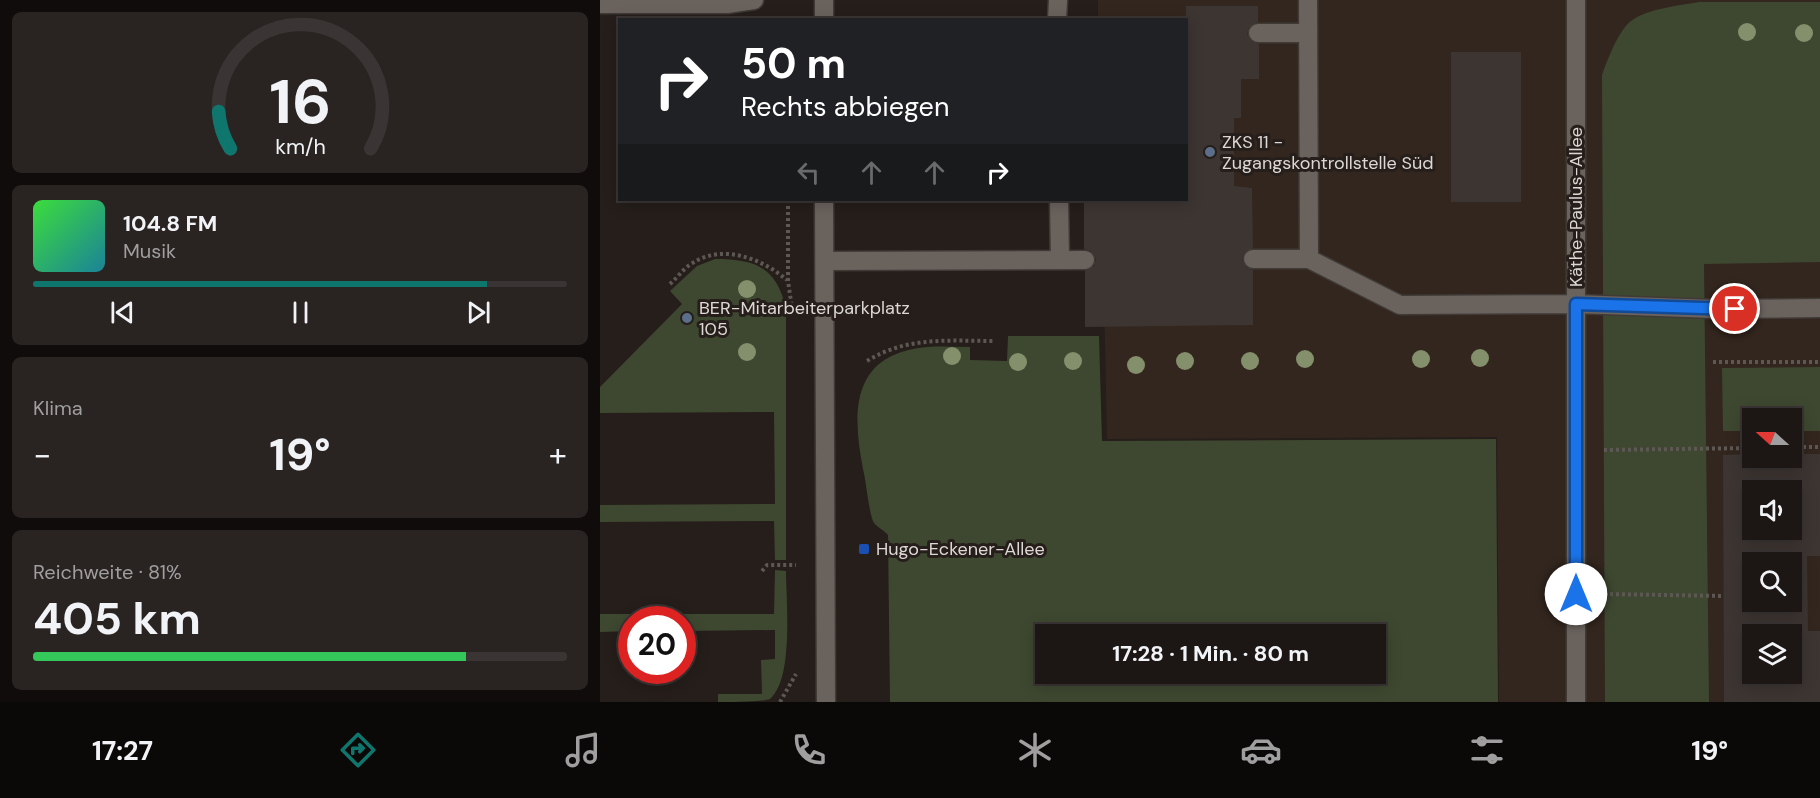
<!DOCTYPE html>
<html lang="de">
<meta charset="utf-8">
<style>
:root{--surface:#1c1614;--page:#292322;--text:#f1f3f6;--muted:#a09fa0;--line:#3a3534;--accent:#0f766e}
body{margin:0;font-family:"DM Sans",sans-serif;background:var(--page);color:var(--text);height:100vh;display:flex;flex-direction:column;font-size:22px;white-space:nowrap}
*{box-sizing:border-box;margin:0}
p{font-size:20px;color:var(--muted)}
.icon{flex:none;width:33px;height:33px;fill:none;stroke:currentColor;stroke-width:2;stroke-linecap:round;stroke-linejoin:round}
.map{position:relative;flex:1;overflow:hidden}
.panel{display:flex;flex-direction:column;gap:12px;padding:12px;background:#0f0c0b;width:600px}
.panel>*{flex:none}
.guide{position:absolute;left:18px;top:18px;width:570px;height:183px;border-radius:0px;box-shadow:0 3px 15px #0003,0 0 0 2px var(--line);background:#202124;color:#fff;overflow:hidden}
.needle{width:39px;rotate:291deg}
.fabs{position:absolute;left:1142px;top:408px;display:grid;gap:12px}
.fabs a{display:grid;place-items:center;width:60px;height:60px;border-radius:0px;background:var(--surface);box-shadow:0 3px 15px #0003,0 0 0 2px var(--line);font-size:30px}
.speed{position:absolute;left:18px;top:606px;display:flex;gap:12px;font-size:30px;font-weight:700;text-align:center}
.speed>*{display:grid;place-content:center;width:78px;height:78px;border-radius:50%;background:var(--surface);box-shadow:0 3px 15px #0003,0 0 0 2px var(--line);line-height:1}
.speed .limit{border:9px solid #d22;background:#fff;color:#111}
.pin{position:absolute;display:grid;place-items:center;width:51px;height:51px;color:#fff;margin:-26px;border:3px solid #fff;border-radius:50%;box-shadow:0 2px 6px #0007}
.me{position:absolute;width:66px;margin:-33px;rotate:0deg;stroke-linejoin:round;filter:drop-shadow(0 0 4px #0008)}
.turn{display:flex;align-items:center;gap:21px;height:126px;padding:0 24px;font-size:27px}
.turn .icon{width:78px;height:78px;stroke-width:2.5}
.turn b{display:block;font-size:42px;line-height:51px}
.lanes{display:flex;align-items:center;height:57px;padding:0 24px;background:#0003;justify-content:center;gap:30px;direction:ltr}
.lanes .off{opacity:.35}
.big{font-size:45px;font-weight:700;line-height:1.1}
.panel .card{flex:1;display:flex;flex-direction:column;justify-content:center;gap:9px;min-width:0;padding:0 21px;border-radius:9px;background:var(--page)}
.panel .dial{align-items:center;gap:0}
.dial svg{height:156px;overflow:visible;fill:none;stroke:var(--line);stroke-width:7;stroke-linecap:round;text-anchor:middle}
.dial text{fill:var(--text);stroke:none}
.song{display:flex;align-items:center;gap:18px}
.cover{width:72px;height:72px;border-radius:9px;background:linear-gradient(135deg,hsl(120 70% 55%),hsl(190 70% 35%))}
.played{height:6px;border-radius:3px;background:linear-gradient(90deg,var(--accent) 85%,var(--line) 85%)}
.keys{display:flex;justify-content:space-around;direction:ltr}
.heat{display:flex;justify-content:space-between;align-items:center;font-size:33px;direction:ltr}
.charge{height:9px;border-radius:4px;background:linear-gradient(90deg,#34c759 81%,var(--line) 0)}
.trip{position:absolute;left:435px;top:624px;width:351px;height:60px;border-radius:0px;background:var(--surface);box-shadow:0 3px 15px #0003,0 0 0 2px var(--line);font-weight:700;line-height:60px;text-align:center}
.tab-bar{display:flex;height:96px;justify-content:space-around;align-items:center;background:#0b0908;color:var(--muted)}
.tab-bar .icon{width:42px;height:42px}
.tab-bar .current{color:var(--accent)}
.tab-bar b{font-size:27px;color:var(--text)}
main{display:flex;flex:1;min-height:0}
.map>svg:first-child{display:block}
.built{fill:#32261e;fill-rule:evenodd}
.green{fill:#3e4830;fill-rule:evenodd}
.building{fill:#3d3531;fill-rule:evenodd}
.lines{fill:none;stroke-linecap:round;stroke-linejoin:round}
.service-casing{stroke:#403a37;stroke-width:21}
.minor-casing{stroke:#403a37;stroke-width:21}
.tertiary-casing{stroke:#403a37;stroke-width:21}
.path{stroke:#5e5854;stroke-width:4;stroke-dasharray:3 3;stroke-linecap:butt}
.service{stroke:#6a625d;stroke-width:18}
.minor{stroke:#6a625d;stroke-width:18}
.tertiary{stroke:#6a625d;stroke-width:18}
.tree{fill:#848f6b}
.route-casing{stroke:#114b97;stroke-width:15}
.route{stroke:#1a73e8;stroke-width:10}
.service-dot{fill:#5c6f8a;stroke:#251e1a;stroke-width:2}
.transit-dot{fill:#1a4fb4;stroke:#251e1a;stroke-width:2}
.labels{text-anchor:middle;stroke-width:6;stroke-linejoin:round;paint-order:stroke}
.poi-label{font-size:18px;fill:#ddd8d5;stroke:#251e1a;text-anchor:start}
.street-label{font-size:18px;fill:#ddd8d5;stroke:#251e1a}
</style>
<main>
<section class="panel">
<div class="card dial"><svg viewBox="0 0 100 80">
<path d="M14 69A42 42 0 1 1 86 69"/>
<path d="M14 69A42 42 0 0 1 8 50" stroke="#0f766e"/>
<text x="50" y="56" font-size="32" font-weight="700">16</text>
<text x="50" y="72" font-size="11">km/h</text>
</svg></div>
<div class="card">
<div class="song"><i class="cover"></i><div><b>104.8 FM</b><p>Musik</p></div></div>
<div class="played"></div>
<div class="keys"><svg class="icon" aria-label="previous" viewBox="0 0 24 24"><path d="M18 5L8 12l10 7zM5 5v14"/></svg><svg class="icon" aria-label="pause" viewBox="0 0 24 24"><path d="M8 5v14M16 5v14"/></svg><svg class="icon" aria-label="next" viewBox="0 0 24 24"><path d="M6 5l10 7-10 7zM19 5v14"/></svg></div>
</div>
<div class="card"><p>Klima</p>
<div class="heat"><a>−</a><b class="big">19°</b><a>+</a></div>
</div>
<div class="card"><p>Reichweite · 81%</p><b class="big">405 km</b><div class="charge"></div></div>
</section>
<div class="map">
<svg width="1220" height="702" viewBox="0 0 1220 702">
<rect width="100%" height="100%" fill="#251e1a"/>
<path class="built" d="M498 0H1220V702H899L897 437 507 439 502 200H586V20L498 19ZM1152 418H1191V458H1152ZM1152 490H1191V530H1152ZM1152 562H1191V602H1152ZM1152 634H1191V674H1152Z"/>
<path class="green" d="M1099 2H1220V262L1104 264 1109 702H1005L1002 75C1007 61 1018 31 1031 21 1049 8 1078 6 1099 2Z
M115 259C155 259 177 267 186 309V560H175L174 521 0 522V505L175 504 174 412 0 413V387L82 304 70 291 97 266Z
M408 336H499L502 441 896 439 898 702H290L288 535C285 531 277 527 274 523 269 515 266 480 263 469 251 408 253 353 328 347 342 346 356 347 370 347V360L407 361ZM776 634V674H446V634Z
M1220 367V431H1191V418H1152V431H1123L1122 368Z
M175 570 186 571C186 600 194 679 170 699 161 702 130 702 118 702V694H162L161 660 175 659V630L83 631 82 620H32L31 631 0 632V614H174Z"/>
<path class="building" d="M586 6H658V22L649 27 647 34 652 42 659 44V79H641V118H634V186L652 188 653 248 644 253 642 260 647 268 653 270V325L485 327V271L494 266 496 259 491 251 484 249V200H586Z
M851 52H921V202H851Z
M1152 454V458H1191V454H1220V556H1207L1208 631H1220V702H1124L1123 455ZM1152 490H1191V530H1152ZM1152 562H1191V602H1152ZM1152 634H1191V674H1152Z"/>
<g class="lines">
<defs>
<path id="service" d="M708 0 709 259
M976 0V702
M457 20 458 0
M658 33H707
M459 200 460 260
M653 259H709L800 305 976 304 1114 309 1220 308
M225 261 485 260"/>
<path id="minor" d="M0 4H127L154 0"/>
<path id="tertiary" d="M224 20V0
M224 200 226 702"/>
</defs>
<use href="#service" class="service-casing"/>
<use href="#minor" class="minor-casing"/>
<use href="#tertiary" class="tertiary-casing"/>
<path class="path" d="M188 200V281L193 315
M70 284C77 278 83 269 91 264 122 243 161 258 187 280
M267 361C307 336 350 341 395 341
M1113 362H1220
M1191 447H1220
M1004 450 1152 448
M162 571 167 565H196
M1004 594 1124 596
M180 702 196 674"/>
<use href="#service" class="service"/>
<use href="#minor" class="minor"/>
<use href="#tertiary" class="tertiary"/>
</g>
<g class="tree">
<circle cx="1147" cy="32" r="9"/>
<circle cx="1204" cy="33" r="9"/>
<circle cx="147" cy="289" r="9"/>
<circle cx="147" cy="352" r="9"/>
<circle cx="352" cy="356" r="9"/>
<circle cx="880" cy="358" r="9"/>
<circle cx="705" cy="359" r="9"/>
<circle cx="821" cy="359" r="9"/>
<circle cx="473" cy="361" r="9"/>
<circle cx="585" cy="361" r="9"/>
<circle cx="650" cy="361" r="9"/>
<circle cx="418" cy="362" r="9"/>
<circle cx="536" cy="365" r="9"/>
</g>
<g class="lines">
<defs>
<path id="route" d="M976 594V304L1135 309"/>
</defs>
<use href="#route" class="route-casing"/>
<use href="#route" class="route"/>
</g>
<g class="service-dot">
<circle cx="610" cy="152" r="6"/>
<circle cx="87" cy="318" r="6"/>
</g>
<rect class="transit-dot" x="258" y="543" width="12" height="12" rx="3"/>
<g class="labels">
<g class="poi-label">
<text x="622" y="148">ZKS 11 -<tspan x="622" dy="21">Zugangskontrollstelle Süd</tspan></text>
<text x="99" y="314">BER-Mitarbeiterparkplatz<tspan x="99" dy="21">105</tspan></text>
<text x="276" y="555">Hugo-Eckener-Allee</text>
</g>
<g class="street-label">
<text transform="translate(976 207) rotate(-90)" y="6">Käthe-Paulus-Allee</text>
</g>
</g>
</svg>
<div class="fabs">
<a><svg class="needle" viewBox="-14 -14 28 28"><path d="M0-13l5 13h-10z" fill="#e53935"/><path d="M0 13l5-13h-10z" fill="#a09fa0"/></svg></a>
<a><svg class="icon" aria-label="sound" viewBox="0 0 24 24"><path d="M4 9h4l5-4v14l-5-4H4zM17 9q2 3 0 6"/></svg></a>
<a><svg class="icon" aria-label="search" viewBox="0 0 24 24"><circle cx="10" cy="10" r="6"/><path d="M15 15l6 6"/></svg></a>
<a><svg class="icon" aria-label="layers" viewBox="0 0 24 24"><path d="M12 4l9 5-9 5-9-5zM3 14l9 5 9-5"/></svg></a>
</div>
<div class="speed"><div class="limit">20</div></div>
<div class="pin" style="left:1135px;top:309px;background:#d93025"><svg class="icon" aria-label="arrive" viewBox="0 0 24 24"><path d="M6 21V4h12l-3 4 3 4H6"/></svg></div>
<svg class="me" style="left:976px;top:594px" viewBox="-20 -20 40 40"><circle r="19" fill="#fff"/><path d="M0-13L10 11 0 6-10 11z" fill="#1a73e8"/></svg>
<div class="trip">17:28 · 1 Min. · 80 m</div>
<div class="guide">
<div class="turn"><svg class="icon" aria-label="right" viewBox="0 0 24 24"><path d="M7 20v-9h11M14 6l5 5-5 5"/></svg><div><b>50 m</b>Rechts abbiegen</div></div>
<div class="lanes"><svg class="icon off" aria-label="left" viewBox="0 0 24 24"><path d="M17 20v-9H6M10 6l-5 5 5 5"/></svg><svg class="icon off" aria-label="ahead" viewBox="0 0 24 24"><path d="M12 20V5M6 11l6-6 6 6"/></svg><svg class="icon off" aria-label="ahead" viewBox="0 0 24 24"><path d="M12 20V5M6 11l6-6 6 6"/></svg><svg class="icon" aria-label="right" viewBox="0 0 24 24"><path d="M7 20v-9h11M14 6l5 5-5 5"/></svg></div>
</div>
</div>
</main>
<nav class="tab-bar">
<b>17:27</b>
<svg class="icon current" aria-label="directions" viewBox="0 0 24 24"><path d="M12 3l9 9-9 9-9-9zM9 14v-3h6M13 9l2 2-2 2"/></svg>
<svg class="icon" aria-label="music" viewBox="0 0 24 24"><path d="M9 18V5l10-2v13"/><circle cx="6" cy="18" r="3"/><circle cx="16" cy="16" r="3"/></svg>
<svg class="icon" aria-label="phone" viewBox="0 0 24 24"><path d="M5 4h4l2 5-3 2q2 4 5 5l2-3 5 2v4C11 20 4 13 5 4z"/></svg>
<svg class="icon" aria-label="climate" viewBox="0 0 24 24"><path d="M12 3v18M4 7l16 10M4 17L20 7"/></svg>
<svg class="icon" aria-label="car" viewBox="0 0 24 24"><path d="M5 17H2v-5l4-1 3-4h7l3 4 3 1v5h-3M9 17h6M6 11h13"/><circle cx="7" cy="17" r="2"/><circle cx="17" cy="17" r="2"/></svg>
<svg class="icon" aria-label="filters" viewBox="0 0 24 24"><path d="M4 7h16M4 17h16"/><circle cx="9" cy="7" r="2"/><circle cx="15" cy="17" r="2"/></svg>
<b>19°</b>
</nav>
